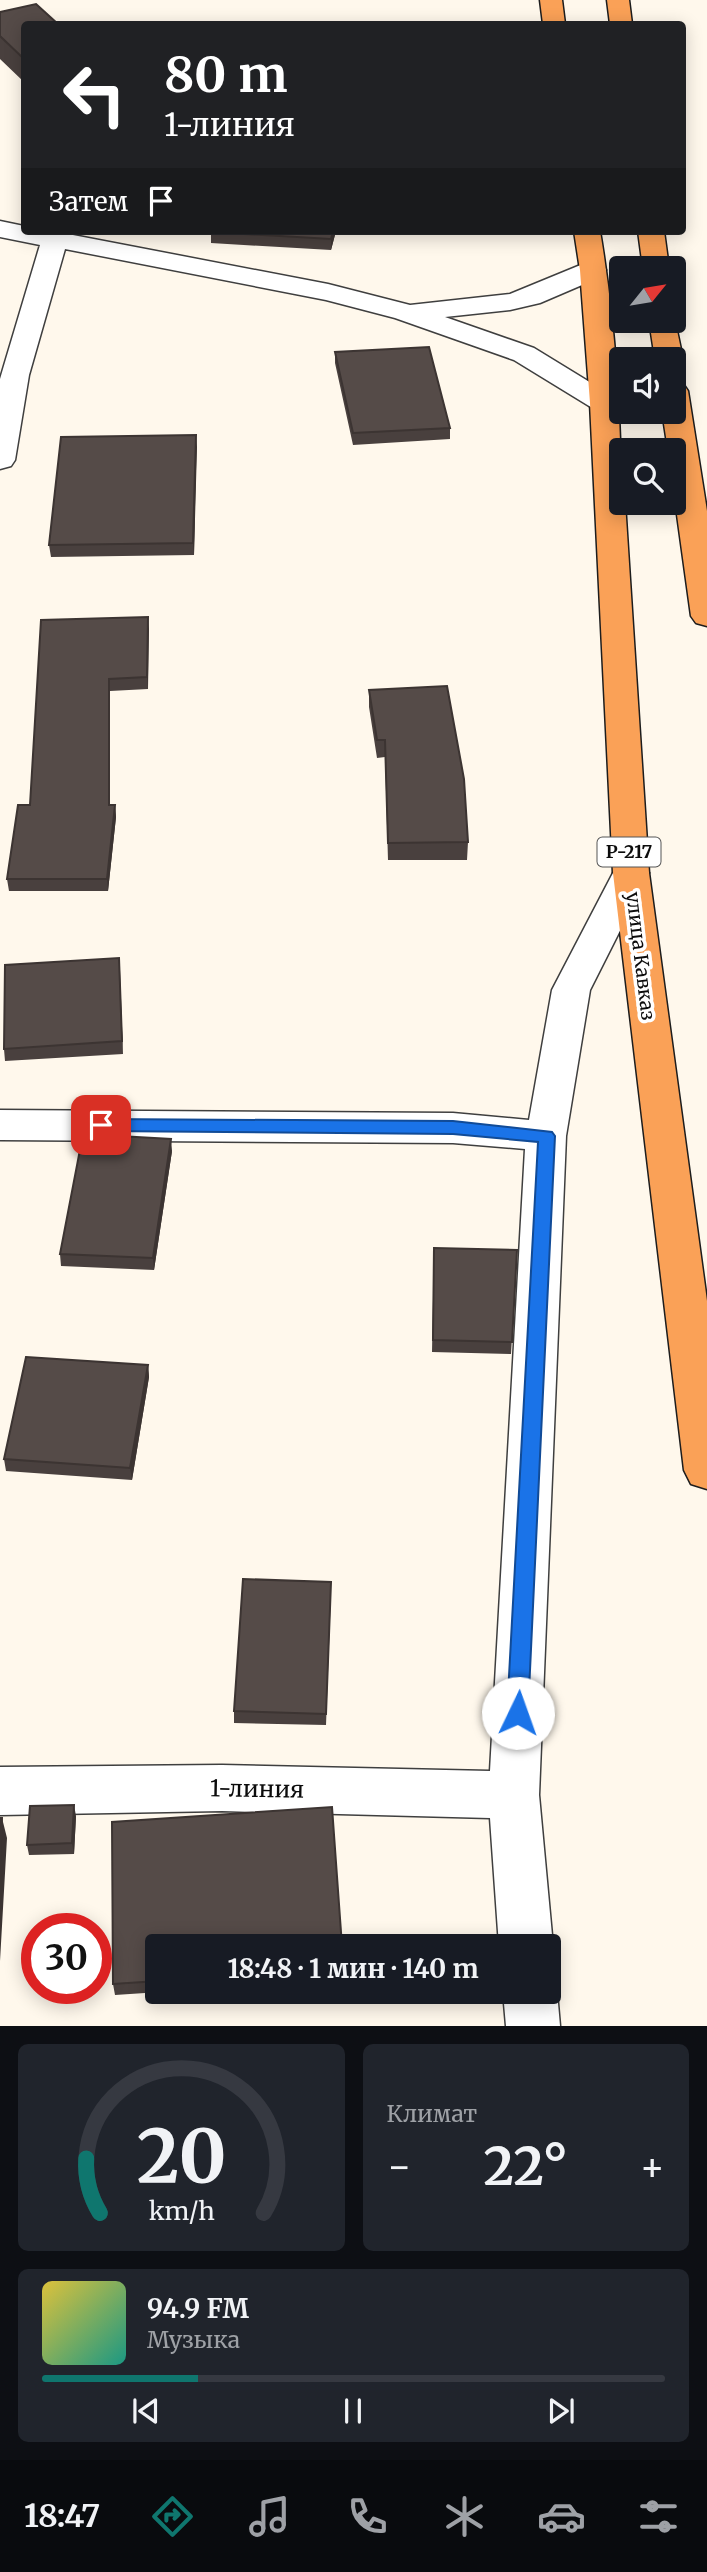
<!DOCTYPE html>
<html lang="ru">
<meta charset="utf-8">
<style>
:root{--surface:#171b24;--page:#20242c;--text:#f1f3f6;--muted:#9ea1a6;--line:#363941;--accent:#0f766e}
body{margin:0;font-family:Merriweather,serif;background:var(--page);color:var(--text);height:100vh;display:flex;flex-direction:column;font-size:26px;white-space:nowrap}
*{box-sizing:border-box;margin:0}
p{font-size:23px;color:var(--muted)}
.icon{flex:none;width:38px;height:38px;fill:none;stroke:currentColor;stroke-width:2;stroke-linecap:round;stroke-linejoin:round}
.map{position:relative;height:2026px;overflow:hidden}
.sheet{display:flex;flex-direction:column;gap:18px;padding:18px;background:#0d0f14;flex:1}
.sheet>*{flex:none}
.top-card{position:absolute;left:21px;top:21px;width:665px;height:214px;border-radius:7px;box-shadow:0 4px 18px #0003;background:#202124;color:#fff;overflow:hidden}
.needle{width:46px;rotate:60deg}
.fabs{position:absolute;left:609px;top:256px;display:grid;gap:14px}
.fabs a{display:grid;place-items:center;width:77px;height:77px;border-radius:7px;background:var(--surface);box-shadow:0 4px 18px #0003;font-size:35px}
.speed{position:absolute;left:21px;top:1913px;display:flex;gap:14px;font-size:35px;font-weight:700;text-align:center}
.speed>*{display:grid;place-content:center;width:91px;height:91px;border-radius:50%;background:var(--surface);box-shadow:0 4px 18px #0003;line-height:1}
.speed .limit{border:10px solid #d22;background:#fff;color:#111}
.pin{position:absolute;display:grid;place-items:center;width:60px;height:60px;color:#fff;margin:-30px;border-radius:14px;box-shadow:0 4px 10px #0006}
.me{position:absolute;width:77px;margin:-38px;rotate:3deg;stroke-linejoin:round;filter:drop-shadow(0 0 5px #0008)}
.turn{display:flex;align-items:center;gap:24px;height:147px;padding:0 28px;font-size:32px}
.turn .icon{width:91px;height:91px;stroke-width:2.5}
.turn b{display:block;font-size:49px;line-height:60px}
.then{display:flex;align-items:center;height:66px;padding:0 28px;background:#0003;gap:14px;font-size:26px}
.big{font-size:52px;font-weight:700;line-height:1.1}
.sheet .card{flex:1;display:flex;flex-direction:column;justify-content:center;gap:10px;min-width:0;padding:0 24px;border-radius:10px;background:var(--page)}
.sheet .dial{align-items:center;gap:0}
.dial svg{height:182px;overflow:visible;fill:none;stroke:var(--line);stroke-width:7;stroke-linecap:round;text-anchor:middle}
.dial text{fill:var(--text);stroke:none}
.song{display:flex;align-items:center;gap:21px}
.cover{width:84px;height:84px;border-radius:10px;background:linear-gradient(135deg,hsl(50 70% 55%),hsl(170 70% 35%))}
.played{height:7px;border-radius:4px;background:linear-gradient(90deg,var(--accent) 25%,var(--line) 25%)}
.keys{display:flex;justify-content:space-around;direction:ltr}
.heat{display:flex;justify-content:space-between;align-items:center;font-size:38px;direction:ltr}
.sheet .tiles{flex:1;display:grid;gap:18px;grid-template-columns:1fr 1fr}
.card:last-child{grid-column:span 2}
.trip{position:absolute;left:145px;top:1934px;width:416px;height:70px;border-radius:7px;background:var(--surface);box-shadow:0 4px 18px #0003;font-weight:700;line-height:70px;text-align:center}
.dock{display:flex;height:112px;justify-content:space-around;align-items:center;background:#090b0e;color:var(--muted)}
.dock .icon{width:49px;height:49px}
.dock .on{color:var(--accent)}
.dock b{font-size:32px;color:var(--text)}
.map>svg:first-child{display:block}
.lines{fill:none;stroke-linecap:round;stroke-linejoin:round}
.minor-casing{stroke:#3f3f3f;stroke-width:3}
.trunk-casing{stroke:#1d1d1d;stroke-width:3}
.minor{fill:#fff;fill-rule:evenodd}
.trunk{fill:#faa157;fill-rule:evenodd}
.wall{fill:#49403e}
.shaded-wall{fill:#3c3432}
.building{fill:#554b48;stroke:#3c3432;stroke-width:2}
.route{fill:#1a73e8;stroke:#114b97;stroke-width:2}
.labels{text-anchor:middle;stroke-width:7;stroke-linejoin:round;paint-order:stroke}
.shield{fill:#fff;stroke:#555;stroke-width:2}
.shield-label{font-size:18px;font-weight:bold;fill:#0c0c0c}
.street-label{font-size:19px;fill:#0c0c0c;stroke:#fff}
.near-street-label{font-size:23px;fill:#0c0c0c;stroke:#fff}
</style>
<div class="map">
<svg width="707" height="2026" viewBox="0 0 707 2026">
<rect width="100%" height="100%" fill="#fff8ec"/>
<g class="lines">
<defs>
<path id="minor" d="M0 221 24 226V231H52L328 284 410 305 510 294 583 264 593 262 603 264 606 270 603 276 540 303 510 310 445 317 534 348 614 397 618 403 614 409 604 412 594 409 514 360 395 318 326 300 65 249 29 375 15 460 11 466 0 469V379L40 245 0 237Z
M631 861 644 864 649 873 590 990 566 1136 539 1795 553 1946 550 1953V1946H499L490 1818 222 1811 0 1815V1767L222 1765 490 1771 525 1149 453 1143 0 1140V1110L453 1113 529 1120 552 990 613 873 618 864Z
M550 1974 557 1992 560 2026H506L503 1992H550Z"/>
<path id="trunk" d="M540 0H562L565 24H543Z
M607 0H629L632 24H610Z
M574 231H600C615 320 621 412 621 502H625L649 873 707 1301V1489L691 1484 684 1470 613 873 590 403 580 270Z
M638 231H664L669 268H643Z
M674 316 683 359 679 365 674 366V359H655L649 320H674Z
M674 382 684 385 688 391 707 511V626L696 623 691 616 674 493V450H668L662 411H674Z"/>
</defs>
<use href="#minor" class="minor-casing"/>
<use href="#trunk" class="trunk-casing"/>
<use href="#minor" class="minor"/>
<use href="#trunk" class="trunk"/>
</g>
<path class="wall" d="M0 12 24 24V82L0 59Z
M211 231H336L331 250 211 243Z
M335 352 450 428V439L353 445 335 363Z
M196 435 194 555 51 557 49 545Z
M148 617V689L110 691V805H115L116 817 108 891H9L7 879 30 805Z
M369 690 468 842 467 860H388L385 757 377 758 369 707Z
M119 958 123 1054 5 1061 4 1049Z
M172 1151 154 1270 61 1266 60 1254Z
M434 1248 517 1250 511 1354 432 1352Z
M148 1365 149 1377 132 1480 6 1471 4 1459Z
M331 1593 326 1725 234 1723V1711Z
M76 1816 74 1854 29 1855 27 1845Z
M158 1946V1992H160L115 1995 113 1984Z"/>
<path class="shaded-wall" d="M333 231H336L331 250V239Z
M196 435 197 447 194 555 193 543Z
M148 617 149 629 148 689 147 677Z
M109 679 110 691V817L109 805Z
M115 805 116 817 108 891 107 879Z
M119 958 120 970 123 1054 122 1041Z
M171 1139 172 1151 154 1270 153 1258Z
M148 1365 149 1377 132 1480 130 1468Z
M74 1805 76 1816 74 1854 72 1843Z
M2 1818 7 1838 0 1961V1862Z"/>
<path class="building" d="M36 4 58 24H24V59L0 36V12Z
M211 231H333L331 239 210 232Z
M429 347 450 428 353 433 335 352Z
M196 435 193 543 49 545 61 437Z
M148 617 147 677 109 679V805H115L107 879H7L18 805H30L41 620Z
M447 686 464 779 468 842 388 843 385 740H377L369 690Z
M119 958 122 1041 4 1049 5 965Z
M83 1134 171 1139 153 1258 60 1254Z
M434 1248 517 1250 512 1342 433 1340Z
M26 1357 148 1365 130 1468 4 1459Z
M243 1579 331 1582 326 1714 234 1711Z
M74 1805 72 1843 27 1845 30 1806Z
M332 1807 342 1946H158V1981L113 1984 112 1822Z
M0 1818H2L0 1862Z"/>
<path class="route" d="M101 1119 453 1121 552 1132 555 1136 528 1713 525 1719 518 1722 510 1719 507 1713 538 1142 453 1134 101 1131 92 1125Z"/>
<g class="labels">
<rect class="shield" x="597.5" y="837.5" width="63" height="29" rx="5"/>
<g class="shield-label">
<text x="629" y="858">Р-217</text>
</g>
<g class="street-label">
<text transform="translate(641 956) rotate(83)" y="7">улица Кавказ</text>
</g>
<g class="near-street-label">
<text transform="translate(257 1789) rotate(1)" y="8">1-линия</text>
</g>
</g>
</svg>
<div class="fabs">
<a><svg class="needle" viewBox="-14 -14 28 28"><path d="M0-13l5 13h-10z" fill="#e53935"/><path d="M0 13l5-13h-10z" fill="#9ea1a6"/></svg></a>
<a><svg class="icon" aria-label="sound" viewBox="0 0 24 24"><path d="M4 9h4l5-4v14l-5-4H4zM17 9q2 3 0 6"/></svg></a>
<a><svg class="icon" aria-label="search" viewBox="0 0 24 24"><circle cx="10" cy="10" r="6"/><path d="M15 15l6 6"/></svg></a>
</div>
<div class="speed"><div class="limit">30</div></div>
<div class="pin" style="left:101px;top:1125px;background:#d93025"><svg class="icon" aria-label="arrive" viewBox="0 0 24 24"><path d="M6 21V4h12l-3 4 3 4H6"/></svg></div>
<svg class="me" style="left:518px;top:1713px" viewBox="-20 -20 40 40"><circle r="19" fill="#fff"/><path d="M0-13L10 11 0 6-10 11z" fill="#1a73e8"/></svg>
<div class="trip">18:48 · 1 мин · 140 m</div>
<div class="top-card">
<div class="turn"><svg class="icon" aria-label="left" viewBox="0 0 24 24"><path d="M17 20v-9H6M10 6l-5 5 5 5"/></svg><div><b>80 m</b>1-линия</div></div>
<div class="then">Затем<svg class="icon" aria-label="arrive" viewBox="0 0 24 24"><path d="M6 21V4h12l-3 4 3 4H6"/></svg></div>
</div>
</div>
<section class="sheet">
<div class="tiles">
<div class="card dial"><svg viewBox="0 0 100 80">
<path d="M14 69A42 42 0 1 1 86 69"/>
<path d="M14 69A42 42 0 0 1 8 45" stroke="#0f766e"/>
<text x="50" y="56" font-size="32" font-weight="700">20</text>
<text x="50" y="72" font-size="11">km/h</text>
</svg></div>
<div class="card"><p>Климат</p>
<div class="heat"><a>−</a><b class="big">22°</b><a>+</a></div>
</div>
<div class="card">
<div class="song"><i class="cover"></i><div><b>94.9 FM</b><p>Музыка</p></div></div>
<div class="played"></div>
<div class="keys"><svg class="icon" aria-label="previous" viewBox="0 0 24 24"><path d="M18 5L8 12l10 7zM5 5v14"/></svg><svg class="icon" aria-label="pause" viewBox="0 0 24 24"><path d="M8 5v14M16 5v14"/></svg><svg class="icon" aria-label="next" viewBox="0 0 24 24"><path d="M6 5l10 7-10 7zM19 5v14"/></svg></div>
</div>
</div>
</section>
<nav class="dock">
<b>18:47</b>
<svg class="icon on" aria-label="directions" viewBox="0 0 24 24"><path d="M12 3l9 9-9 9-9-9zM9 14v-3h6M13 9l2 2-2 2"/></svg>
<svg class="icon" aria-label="music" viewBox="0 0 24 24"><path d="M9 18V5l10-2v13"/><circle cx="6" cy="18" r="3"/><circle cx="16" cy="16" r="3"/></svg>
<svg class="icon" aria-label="phone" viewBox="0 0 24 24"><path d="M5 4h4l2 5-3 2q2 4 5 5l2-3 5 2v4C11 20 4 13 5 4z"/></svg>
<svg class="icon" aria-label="climate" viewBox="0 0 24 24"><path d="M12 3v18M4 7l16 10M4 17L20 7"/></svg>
<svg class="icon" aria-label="car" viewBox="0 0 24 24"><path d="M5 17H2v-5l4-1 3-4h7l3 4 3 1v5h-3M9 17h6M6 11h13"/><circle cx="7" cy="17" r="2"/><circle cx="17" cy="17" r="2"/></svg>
<svg class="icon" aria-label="filters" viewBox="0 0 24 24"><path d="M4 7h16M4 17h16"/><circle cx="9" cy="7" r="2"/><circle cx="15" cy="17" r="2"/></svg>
</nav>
